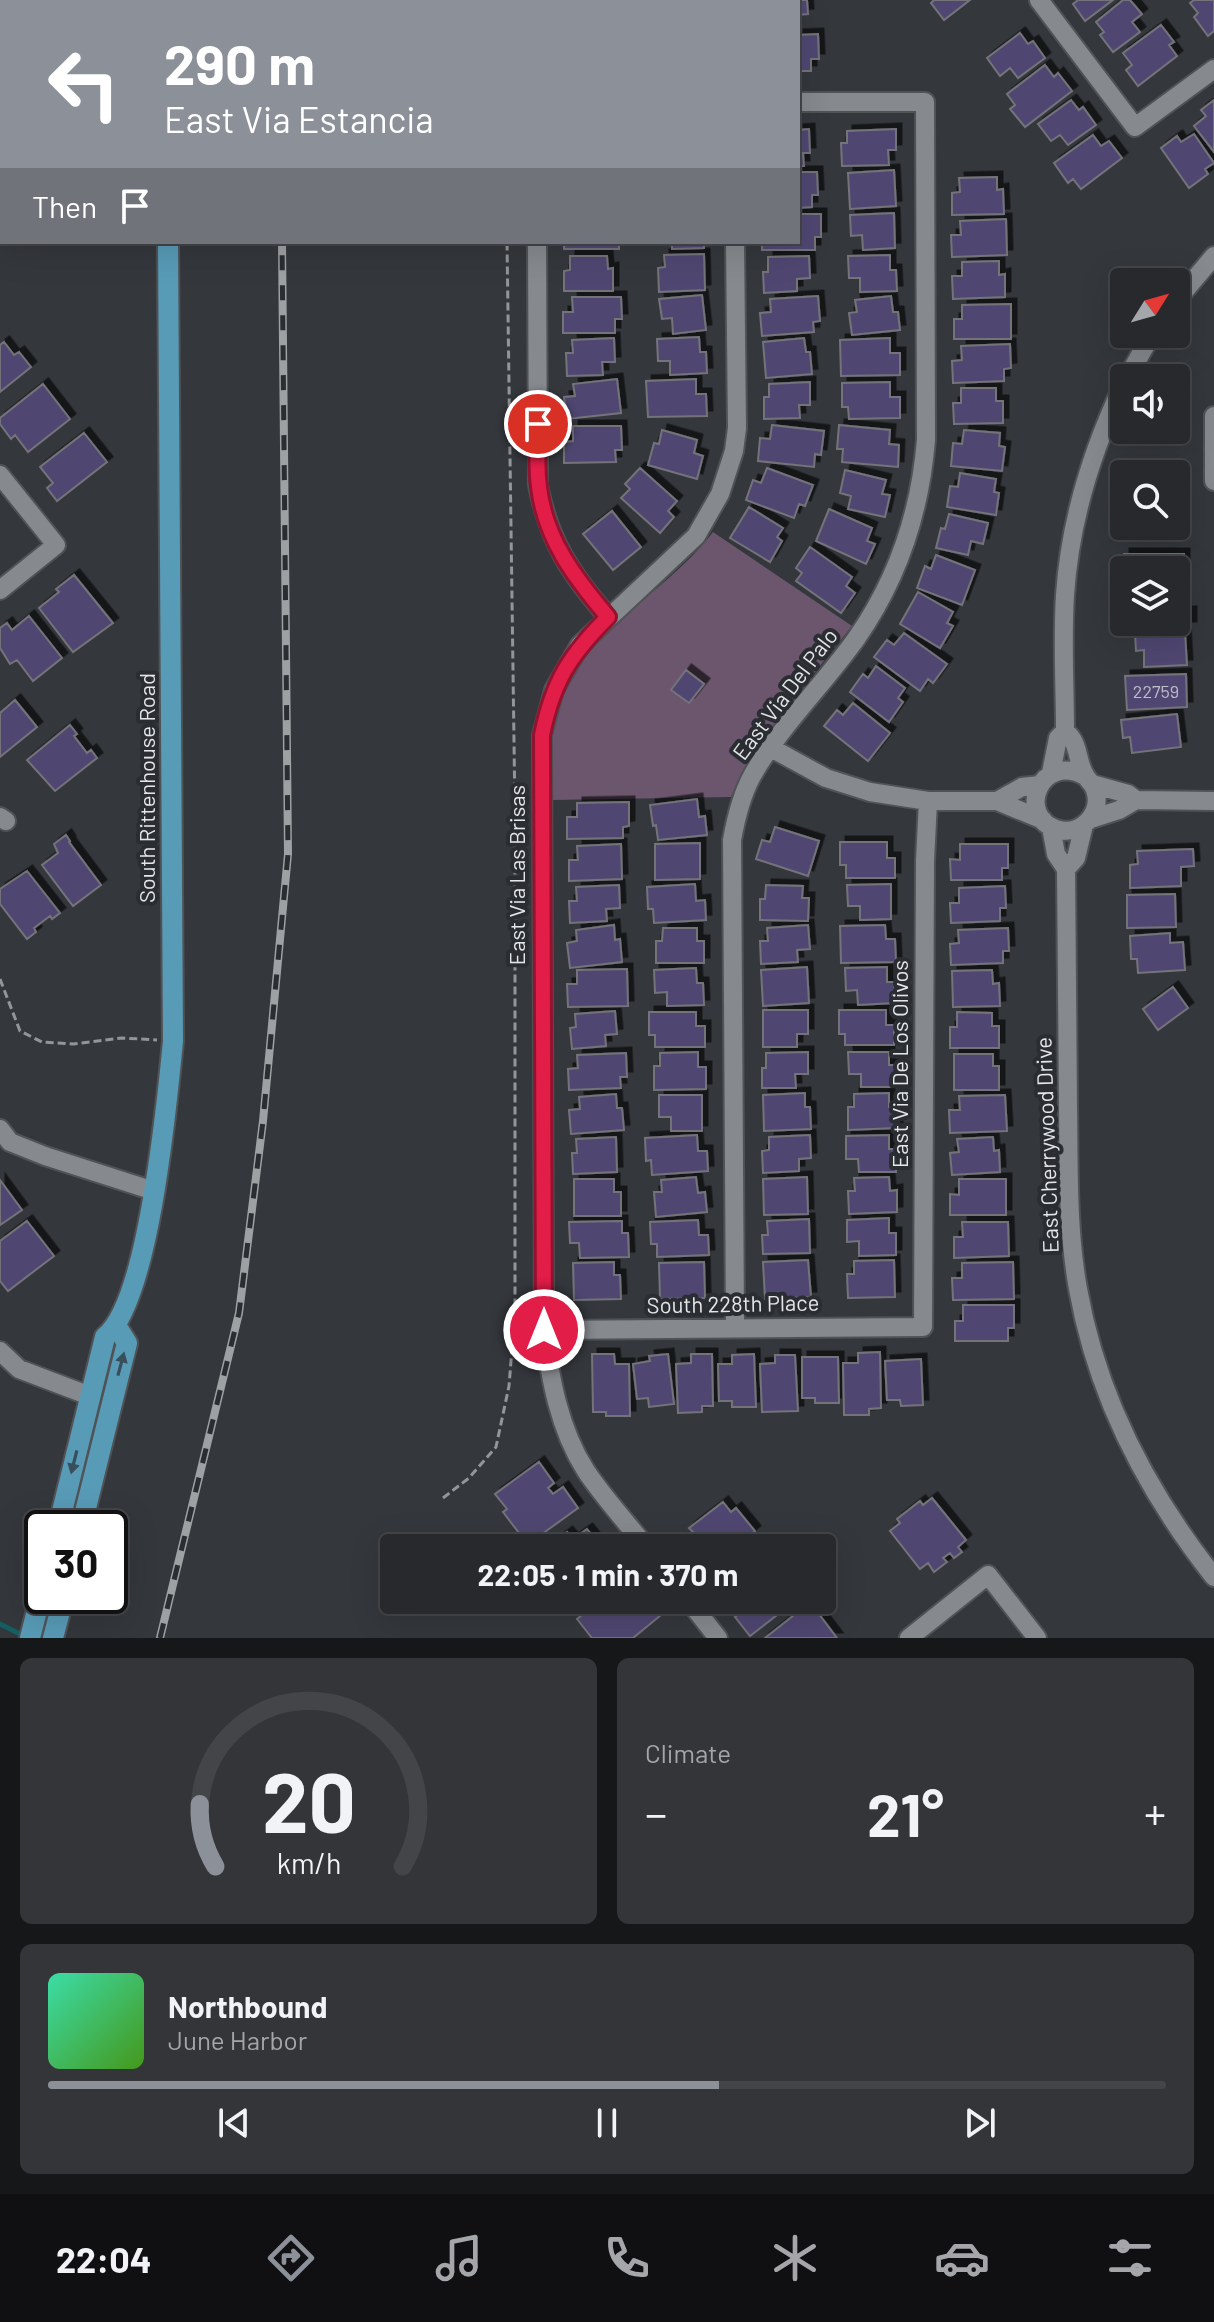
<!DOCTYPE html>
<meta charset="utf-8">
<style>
:root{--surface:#27292d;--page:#333539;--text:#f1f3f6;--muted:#a4a6aa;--line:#434549;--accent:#8c9099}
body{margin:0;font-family:Barlow,sans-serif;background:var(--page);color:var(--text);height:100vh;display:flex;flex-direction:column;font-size:30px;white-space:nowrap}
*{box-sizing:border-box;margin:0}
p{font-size:26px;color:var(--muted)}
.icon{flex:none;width:44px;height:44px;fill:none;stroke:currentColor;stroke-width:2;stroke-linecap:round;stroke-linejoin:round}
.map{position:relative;height:1638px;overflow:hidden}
.details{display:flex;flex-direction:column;gap:20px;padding:20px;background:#151719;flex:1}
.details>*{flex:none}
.hud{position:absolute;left:0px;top:0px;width:800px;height:244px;box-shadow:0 8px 32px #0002,0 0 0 2px var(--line);background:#8c9099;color:#fff;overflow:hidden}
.needle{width:52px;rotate:53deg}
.fabs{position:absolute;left:1110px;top:268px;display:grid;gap:16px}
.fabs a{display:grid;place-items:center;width:80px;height:80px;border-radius:8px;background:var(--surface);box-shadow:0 8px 32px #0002,0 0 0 2px var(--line);font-size:40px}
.speed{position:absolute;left:24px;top:1510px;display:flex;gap:16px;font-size:40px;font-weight:700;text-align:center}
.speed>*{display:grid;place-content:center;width:104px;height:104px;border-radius:50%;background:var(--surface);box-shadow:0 8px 32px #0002,0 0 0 2px var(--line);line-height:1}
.speed .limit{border:4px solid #111;border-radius:12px;background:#fff;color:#111}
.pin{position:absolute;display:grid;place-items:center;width:68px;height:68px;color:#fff;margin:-34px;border:4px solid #fff;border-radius:50%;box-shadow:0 2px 8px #0007}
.me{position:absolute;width:88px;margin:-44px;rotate:0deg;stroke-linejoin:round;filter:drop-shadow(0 0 6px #0008)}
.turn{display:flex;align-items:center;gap:28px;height:168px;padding:0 32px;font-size:36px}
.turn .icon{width:104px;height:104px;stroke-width:2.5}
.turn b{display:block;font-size:56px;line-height:68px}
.then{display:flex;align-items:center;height:76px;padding:0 32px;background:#0003;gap:16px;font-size:30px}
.big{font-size:60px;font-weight:700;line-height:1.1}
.details .card{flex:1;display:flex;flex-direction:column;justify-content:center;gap:12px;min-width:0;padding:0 28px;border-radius:12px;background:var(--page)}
.details .dial{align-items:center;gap:0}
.dial svg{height:208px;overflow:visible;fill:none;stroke:var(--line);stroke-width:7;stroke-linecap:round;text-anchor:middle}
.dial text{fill:var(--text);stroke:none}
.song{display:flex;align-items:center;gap:24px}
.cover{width:96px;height:96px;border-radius:12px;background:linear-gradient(135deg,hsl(160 70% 55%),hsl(100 70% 35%))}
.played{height:8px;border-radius:4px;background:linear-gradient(90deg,var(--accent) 60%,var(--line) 60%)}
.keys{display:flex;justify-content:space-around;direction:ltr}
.heat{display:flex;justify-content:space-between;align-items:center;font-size:44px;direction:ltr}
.details .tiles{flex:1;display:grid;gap:20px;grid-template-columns:1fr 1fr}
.card:last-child{grid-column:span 2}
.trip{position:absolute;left:380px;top:1534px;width:456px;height:80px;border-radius:8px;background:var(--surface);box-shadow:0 8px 32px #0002,0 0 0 2px var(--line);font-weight:700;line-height:80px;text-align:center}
.tab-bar{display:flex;height:128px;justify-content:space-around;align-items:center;background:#101012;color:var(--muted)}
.tab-bar .icon{width:56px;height:56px}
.tab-bar .on{color:var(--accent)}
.tab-bar b{font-size:36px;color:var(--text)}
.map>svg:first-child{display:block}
.green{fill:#6b566e}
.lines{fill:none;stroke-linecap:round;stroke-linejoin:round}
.stream{stroke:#155f62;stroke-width:5}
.building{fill:#4f4771;stroke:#74737a;stroke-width:2;filter:url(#shadow)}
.minor-casing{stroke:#505356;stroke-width:22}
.major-casing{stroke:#505356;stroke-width:24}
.path{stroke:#929599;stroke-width:3;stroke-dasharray:8 4;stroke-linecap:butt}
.minor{stroke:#868a8f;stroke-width:18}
.major{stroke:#589bb7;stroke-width:20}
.rail-casing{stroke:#9ea1a4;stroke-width:8}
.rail{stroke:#2a2d32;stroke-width:5;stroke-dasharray:15;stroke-linecap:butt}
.oneway{fill:#384e5a}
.route-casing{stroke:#92132f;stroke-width:20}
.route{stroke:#e11d48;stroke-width:14}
.labels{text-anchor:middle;stroke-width:8;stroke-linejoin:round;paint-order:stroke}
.number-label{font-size:18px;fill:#bfbecb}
.street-label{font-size:22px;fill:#e4e6e9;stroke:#2a2d32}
</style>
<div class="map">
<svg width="1214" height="1638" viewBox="0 0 1214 1638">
<defs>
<filter id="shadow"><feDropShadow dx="5.5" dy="-5.5" stdDeviation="0" flood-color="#0009"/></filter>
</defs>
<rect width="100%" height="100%" fill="#34373c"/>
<path class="green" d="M713 532 852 626C811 679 758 735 731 797L552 800C551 776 550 751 554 727 569 636 662 599 713 532Z"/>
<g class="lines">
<path class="stream" d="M0 1624 24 1636"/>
</g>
<path class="building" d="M766 0H807L808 14 798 15V2Z
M934 0H970L944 20 931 3Z
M1078 0H1113L1085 21 1073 4Z
M1123 0H1130L1142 14 1132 22 1140 32 1113 52 1100 35 1104 32 1096 22Z
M1194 0H1214V31L1208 36 1194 17 1198 13 1190 3Z
M1161 25 1174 42 1169 45 1177 56 1138 86 1126 70 1132 65 1123 53Z
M1020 33 1028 44 1033 41 1045 58 1018 78 1010 68 1000 76 987 58Z
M818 34 819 59H811V71H798V35Z
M1045 65 1054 77 1058 73 1072 91 1025 127 1010 109 1015 105 1007 94Z
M1071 100 1079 110 1083 107 1096 125 1068 145 1060 135 1051 141 1038 124Z
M1214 100V152L1194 126 1206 116 1201 110Z
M809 129 810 153H803L804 166H798V130Z
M896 129V150H888L889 165 842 166 841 143H847V131Z
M1194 134 1214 163 1205 169 1208 174 1189 188 1161 148 1177 136 1181 142Z
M1093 135 1101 146 1109 141 1122 158 1081 189 1073 179 1068 183 1054 163Z
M894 170 896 206 850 209 848 173Z
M798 172H817L818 195H812V207L798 208Z
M997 177V190L1003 189 1004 214 952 215V193L960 192 959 178Z
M894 213 895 248 863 250 862 235 851 236 850 215Z
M798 214H821V237H815V250H762V242H798Z
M1006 219 1007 255 952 257 951 235H961L960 221Z
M564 242H619V249H564Z
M672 242H704V248L672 249Z
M704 254 705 290 659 292 658 268 665 267 664 255Z
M890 255V270H896L897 291 860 292V278H849L848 256Z
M570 256H607L608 269 613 268V291H564V271L570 270Z
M809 256 810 278 797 279V291L764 293 763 272H768V257Z
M999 261V275L1005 274V297L953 299 952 276H962V262Z
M702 295 706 330 673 334 672 318 662 319 659 299Z
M818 296 820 321 813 322 814 332 762 336 760 313 771 312 770 299Z
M891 296 893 312H898L900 330 852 335 849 313 857 312 855 300Z
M572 297H621L622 319H615V333H563V312H573Z
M1011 304V339H954V319H962V305Z
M699 337 700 352H706L707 373 670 375V361H658L657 339Z
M614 338 615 362H602L603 375 567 376 566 353H573L572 340Z
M804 338 806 352H810L812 374 766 378 763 342Z
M890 338V353H900V375L841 376 840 340Z
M4 342 14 355 19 352 31 367 0 392V345Z
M1010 344 1011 368 1004 369V381L953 383 952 361 962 360 961 346Z
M617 379 621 413 567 419 564 397 575 396 573 384Z
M696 379V394H706L707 416 648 417 646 381Z
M810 382V405H799L800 418 764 419V397H769V384Z
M890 382V397H900V418L849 419 848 407H842V383Z
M43 384 70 419 28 452 15 435 11 439 0 424V418Z
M961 388H996V401H1003V423L954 424 953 403H961Z
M772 425 824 431 821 455 815 454 814 467 758 461 760 438 770 439Z
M839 425 890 430 889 444 899 445 898 467 842 462 843 449H837Z
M573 426H621L622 450H615L616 462 564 463V442L573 441Z
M662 430 697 440 694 453 703 456 697 479 648 465 654 443 659 444Z
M964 430 1000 433 999 446 1005 447 1002 471 951 466 953 443 962 444Z
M84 433 107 462 57 501 47 488 53 483 40 467Z
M640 468 677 501 668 511 674 517 660 533 621 498 630 489 625 484Z
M767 468 813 485 805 506 799 504 794 518 746 500 753 480 761 483Z
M845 470 886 480 882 494 890 495 885 517 848 509 851 496 840 493Z
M960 473 996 479 994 492 999 493 996 515 947 507 950 486 958 487Z
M749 507 783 528 777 537 782 541 770 562 730 538Z
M829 509 872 528 867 541 875 544 866 564 816 541Z
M612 511 641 547 613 570 583 534Z
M949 514 988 523 983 544 971 541 968 555 936 548 941 528 945 529Z
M810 547 852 577 846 586 855 593 841 613 796 581 802 573 796 568Z
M1124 554H1184V586H1176V570H1124Z
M936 555 975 570 962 605 917 588 925 566 931 569Z
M74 575 113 623 73 652 39 608 59 592 56 589Z
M1179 591V612H1191V627L1136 628V622H1176V592Z
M918 592 953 612 947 623 953 626 940 648 900 624Z
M29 616 62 658 33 681 17 660 10 664 0 648V628L7 623 12 630Z
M1185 632 1187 665 1144 667V650L1136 651 1135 634Z
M904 633 947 664 933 683 928 679 920 691 874 657 887 640 894 645Z
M876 666 905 688 898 698 903 702 889 722 850 692 863 674 868 678Z
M686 670 704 684 689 703 671 690Z
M1186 674 1187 707 1127 710 1125 676Z
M15 700 37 727 0 757V713Z
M853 703 890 733 868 761 824 726 837 710 843 715Z
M1177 714 1181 747 1132 753 1130 737 1123 738 1121 720Z
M70 725 77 734 74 736 87 753 91 750 97 758 55 791 27 760Z
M697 799 699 817 705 816 707 835 658 840 656 825 653 826 650 805Z
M629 802V826L623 827V838L567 839V817H577V803Z
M775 827 819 841 808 876 756 859 762 840 770 842Z
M66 835 70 841 69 842 101 885 73 906 42 865 58 853 54 844Z
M840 842H887V858H895V878H846V865H840Z
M700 843V879L655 880V844Z
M621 844 622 879 569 881V860H578L577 846Z
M960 844H1008V868H1002V880H951L950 859 960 860Z
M1193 849 1194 866 1181 867V886L1130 888V865L1138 864 1137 851Z
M27 871 60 913 52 919 50 916 34 928 36 932 27 939 0 904V889Z
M695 884 696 901 705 900 706 920 654 923 653 909H648L647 887Z
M891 884V919L860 920V906H848L847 885Z
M619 885 620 908 606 909 607 921 570 923 569 901H577L576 887Z
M766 885 803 886 802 898H809L808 921 760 920V899H765Z
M1005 886 1006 908H1000V921L951 923 950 903H959V888Z
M1175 894 1176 927 1127 928V895Z
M614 925 615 940 620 939 622 962 570 968 567 943 577 941 576 930Z
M808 925 810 949 797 950 798 962 761 964 760 941H768L767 928Z
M885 925 886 939H895L896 962 841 963 840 926Z
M663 928H697V941H704V963H656V941H662Z
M1008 928 1009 951H1003V963L951 965 950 944 959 943 958 930Z
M1170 933V943L1183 942 1185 970 1138 973 1137 959H1131L1130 936Z
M807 967 809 1003 763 1006 761 970Z
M887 967V982H894L895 1003 858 1005 857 990 846 991 845 968Z
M696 968 697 983H703L704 1005 667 1006V992L655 993 654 970Z
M627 969 628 1006 568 1007 567 984H577V970Z
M992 970 993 984 999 983 1000 1006 953 1007 952 971Z
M1173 987 1188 1008 1158 1030 1143 1009Z
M763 1010H808V1034H797V1047H763Z
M839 1010H886V1025H894V1045H845V1034H839Z
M615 1011 617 1034 605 1035 606 1046 572 1049 570 1028 576 1027 575 1014Z
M649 1012H696V1026H705V1047H655V1035H649Z
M957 1012 992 1013V1026H999V1048H950V1027H957Z
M698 1052V1067H706V1089L654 1090V1066H660V1053Z
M808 1052V1074H795L796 1088H762V1068H766V1053Z
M848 1052H889V1065H895V1087H861V1074H849Z
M626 1053 627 1077H620L621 1088 569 1090 568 1069 578 1068 577 1055Z
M954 1054H993V1066H999V1090H954Z
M805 1093V1107H810L811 1129 764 1131 763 1095Z
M889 1093V1107H896L897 1128 848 1130V1107H854V1094Z
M616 1094 617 1108H622L624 1130 571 1134 569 1110 580 1109 579 1097Z
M659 1095H702V1131H671V1117H659Z
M1005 1095 1007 1131 950 1133 949 1110H960L959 1096Z
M697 1135 698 1151H707L708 1171 652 1175 651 1160 646 1161 645 1138Z
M810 1135 811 1158 799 1159V1171L763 1173 762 1151 769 1150V1137Z
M889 1135V1149H896V1172H859L858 1159H846V1136Z
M616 1137 617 1172 573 1174 572 1153H577L576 1139Z
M993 1137 994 1151 999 1150 1000 1172 952 1175 950 1153 959 1152 957 1139Z
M696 1177 698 1193 705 1192 707 1212 656 1217 654 1192H662L661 1180Z
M807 1177 808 1214 764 1215 763 1179Z
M889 1177 890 1191 897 1190V1212L849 1214 848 1191H855L854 1178Z
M574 1179H614V1192H621V1216H574Z
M959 1179H1006V1215H950V1194L959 1195Z
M0 1180 22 1210 0 1225Z
M889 1218V1233H896V1255L859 1256V1241L847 1242V1220Z
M809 1219 810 1253 763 1254 762 1235H768L767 1221Z
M698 1220 699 1235H708L709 1255 657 1257V1244H651L650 1222Z
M27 1221 54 1256 8 1291 0 1281V1241Z
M622 1221V1233H628L629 1257 580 1258 579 1243H570L569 1222Z
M962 1222H1008L1009 1256 954 1258V1237H963Z
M808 1260 811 1297 765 1299 763 1262Z
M894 1260 895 1297 848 1298 847 1274H854V1261Z
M614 1262V1275H620L621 1299 574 1300 573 1263Z
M704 1262 705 1298 660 1299 659 1263Z
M1013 1262 1014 1299 953 1300 952 1278H962V1263Z
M963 1305H1014V1328H1008V1341H955V1321H963Z
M880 1352 881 1408 869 1409V1415H844L843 1363H858V1353Z
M592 1354H614L615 1364H629L630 1416H606V1412H593Z
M668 1354 674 1404 649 1407 648 1398 637 1399 633 1364 650 1361 649 1356Z
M691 1354H712L713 1406H702V1412L678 1413 676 1364 691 1363Z
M754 1354 756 1407H732V1401H719L718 1364H732V1355Z
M775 1355H795L798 1411 762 1412 760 1364 775 1363Z
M802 1357H838L839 1403H815V1398H802Z
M921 1359 923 1405 901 1406 900 1400H887L885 1361Z
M539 1462 554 1483 548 1488 553 1494 563 1487 578 1508 531 1542 525 1535 522 1537 503 1512 507 1509 495 1494Z
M932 1498 966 1540 958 1547 962 1552 954 1558 950 1553 943 1558 947 1562 934 1572 928 1563 920 1569 890 1531 900 1523 897 1519 920 1501 923 1505Z
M723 1502 731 1512 736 1508 755 1531 749 1536 757 1546 681 1548 696 1535 689 1528Z
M587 1529 599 1544 595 1548H546L567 1532 573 1539Z
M585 1600H633L639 1608 650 1600 661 1615 633 1638H592L577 1619 582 1615 576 1607Z
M741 1600H793L794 1602 750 1636 735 1617 747 1608Z
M803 1608 808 1614 815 1609 837 1638H765Z"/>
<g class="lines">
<defs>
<path id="minor" d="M536 0V2
M733 0V2
M1039 0 1135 127 1214 69
M26 2 28 0
M0 21 2 20
M0 217 2 218
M537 242 538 485C549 542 571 574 608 617
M1176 301 1214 256
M1127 378 1152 334
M1214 416V481
M0 475 56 545 0 590
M1065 731C1080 743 1076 760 1085 775 1088 781 1093 783 1095 790 1103 814 1080 837 1056 829 1016 815 1040 752 1085 776
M771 748 826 778 870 792 928 801H997L1043 820
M1051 773 1058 738 1065 731C1065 686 1062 640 1065 595 1070 520 1092 450 1124 383
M1092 784 1128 794 1136 800
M997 801 1022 787 1040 785
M0 817 6 821
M1091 819 1119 810 1136 800 1214 801
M1051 827 1056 854 1066 869
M1066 869C1067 948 1067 1027 1068 1107 1069 1167 1067 1228 1078 1289 1097 1396 1147 1492 1214 1577
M1066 869 1076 858 1084 825
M0 1129 10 1142 45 1156 154 1191
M735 1327 732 840C736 818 741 796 752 776 778 729 824 684 856 639 898 579 920 513 926 440L925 102H798
M544 1330 923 1327 925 861 928 801
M0 1351 19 1369 90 1396
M647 1548C627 1523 604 1498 586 1471 559 1429 550 1378 544 1330L542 735 554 690 580 645 696 536 720 494 734 451 737 428 735 242
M688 1600 718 1638
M909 1638 988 1575 1037 1638"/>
<path id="major" d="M167 0V2
M58 1528 105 1337C149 1301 167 1102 173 1041L168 242
M81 1528 127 1343 117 1327
M30 1638 42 1591
M53 1638 64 1596"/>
</defs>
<use href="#minor" class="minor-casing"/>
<use href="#major" class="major-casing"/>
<path class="path" d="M504 0V2
M0 979 20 1031 42 1042 73 1044 122 1038 157 1040
M443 1498 469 1478 496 1447 509 1386 515 1311V813L507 242"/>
<use href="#minor" class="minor"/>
<use href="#major" class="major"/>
<defs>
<path id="rail" d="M280 0V2
M160 1638 239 1313 263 1121 288 854 282 242"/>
</defs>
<use href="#rail" class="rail-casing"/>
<use href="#rail" class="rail"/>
</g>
<defs><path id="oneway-solid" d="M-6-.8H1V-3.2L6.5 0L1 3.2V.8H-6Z" transform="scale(2)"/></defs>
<g class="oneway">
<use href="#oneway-solid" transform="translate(121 1364) rotate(-75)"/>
<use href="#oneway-solid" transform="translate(74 1462) rotate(104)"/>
</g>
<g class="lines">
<defs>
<path id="route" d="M538 424C538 445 536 466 539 487 545 539 575 578 608 617 570 655 553 681 542 735L544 1330"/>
</defs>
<use href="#route" class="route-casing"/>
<use href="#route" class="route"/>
</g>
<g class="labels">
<g class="number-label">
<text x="1156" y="698">22759</text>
</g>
<g class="street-label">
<text transform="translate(785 694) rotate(-53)" y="8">East Via Del Palo</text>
<text transform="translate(147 788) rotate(-90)" y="8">South Rittenhouse Road</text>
<text transform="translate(517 875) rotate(-90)" y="8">East Via Las Brisas</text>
<text transform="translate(900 1064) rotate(-90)" y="8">East Via De Los Olivos</text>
<text transform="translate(1047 1145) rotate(-92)" y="8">East Cherrywood Drive</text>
<text transform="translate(733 1304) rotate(-1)" y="8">South 228th Place</text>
</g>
</g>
</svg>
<div class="fabs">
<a><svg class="needle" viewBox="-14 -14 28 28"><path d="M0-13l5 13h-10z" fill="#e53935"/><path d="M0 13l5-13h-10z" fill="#a4a6aa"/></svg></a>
<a><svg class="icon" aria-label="sound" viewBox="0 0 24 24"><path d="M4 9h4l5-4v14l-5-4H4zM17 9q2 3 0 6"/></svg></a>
<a><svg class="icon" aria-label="search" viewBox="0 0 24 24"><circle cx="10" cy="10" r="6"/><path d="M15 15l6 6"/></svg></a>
<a><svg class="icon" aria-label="layers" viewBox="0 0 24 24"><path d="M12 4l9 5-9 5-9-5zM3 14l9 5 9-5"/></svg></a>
</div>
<div class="speed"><div class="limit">30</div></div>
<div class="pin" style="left:538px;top:424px;background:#d93025"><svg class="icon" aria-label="arrive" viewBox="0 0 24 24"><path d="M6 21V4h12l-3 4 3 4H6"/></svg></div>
<svg class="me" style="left:544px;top:1330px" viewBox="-20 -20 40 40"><circle r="17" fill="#e11d48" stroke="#fff" stroke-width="3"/><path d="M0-11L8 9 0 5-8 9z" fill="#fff"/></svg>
<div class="trip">22:05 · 1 min · 370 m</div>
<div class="hud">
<div class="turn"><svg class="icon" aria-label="left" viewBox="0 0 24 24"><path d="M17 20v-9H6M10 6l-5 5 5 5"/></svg><div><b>290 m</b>East Via Estancia</div></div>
<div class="then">Then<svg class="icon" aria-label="arrive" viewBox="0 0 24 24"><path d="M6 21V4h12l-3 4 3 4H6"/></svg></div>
</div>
</div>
<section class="details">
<div class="tiles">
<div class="card dial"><svg viewBox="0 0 100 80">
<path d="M14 69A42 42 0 1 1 86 69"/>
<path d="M14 69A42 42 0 0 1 8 45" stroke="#8c9099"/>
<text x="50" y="56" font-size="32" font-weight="700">20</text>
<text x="50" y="72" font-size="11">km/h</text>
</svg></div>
<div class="card"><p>Climate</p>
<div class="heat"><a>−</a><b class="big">21°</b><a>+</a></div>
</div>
<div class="card">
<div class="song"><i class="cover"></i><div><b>Northbound</b><p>June Harbor</p></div></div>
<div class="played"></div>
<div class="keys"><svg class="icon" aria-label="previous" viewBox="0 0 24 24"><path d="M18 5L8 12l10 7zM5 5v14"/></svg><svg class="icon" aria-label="pause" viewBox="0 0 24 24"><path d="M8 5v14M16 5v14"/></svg><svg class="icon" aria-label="next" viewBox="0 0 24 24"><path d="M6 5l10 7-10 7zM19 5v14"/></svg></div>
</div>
</div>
</section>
<nav class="tab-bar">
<b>22:04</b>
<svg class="icon on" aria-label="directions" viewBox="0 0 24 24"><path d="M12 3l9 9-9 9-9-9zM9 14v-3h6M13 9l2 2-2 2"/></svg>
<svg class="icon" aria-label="music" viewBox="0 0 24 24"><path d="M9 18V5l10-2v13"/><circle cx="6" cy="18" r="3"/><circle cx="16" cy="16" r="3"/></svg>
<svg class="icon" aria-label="phone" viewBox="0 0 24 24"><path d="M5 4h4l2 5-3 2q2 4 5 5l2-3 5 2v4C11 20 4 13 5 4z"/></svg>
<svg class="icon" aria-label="climate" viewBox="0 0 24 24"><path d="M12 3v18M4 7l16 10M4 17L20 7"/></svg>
<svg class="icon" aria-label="car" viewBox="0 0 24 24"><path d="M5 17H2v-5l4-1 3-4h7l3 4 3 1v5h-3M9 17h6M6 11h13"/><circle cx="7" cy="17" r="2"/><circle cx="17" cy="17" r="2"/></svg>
<svg class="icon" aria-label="filters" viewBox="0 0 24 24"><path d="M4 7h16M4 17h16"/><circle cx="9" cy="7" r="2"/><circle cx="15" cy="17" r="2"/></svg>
</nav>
